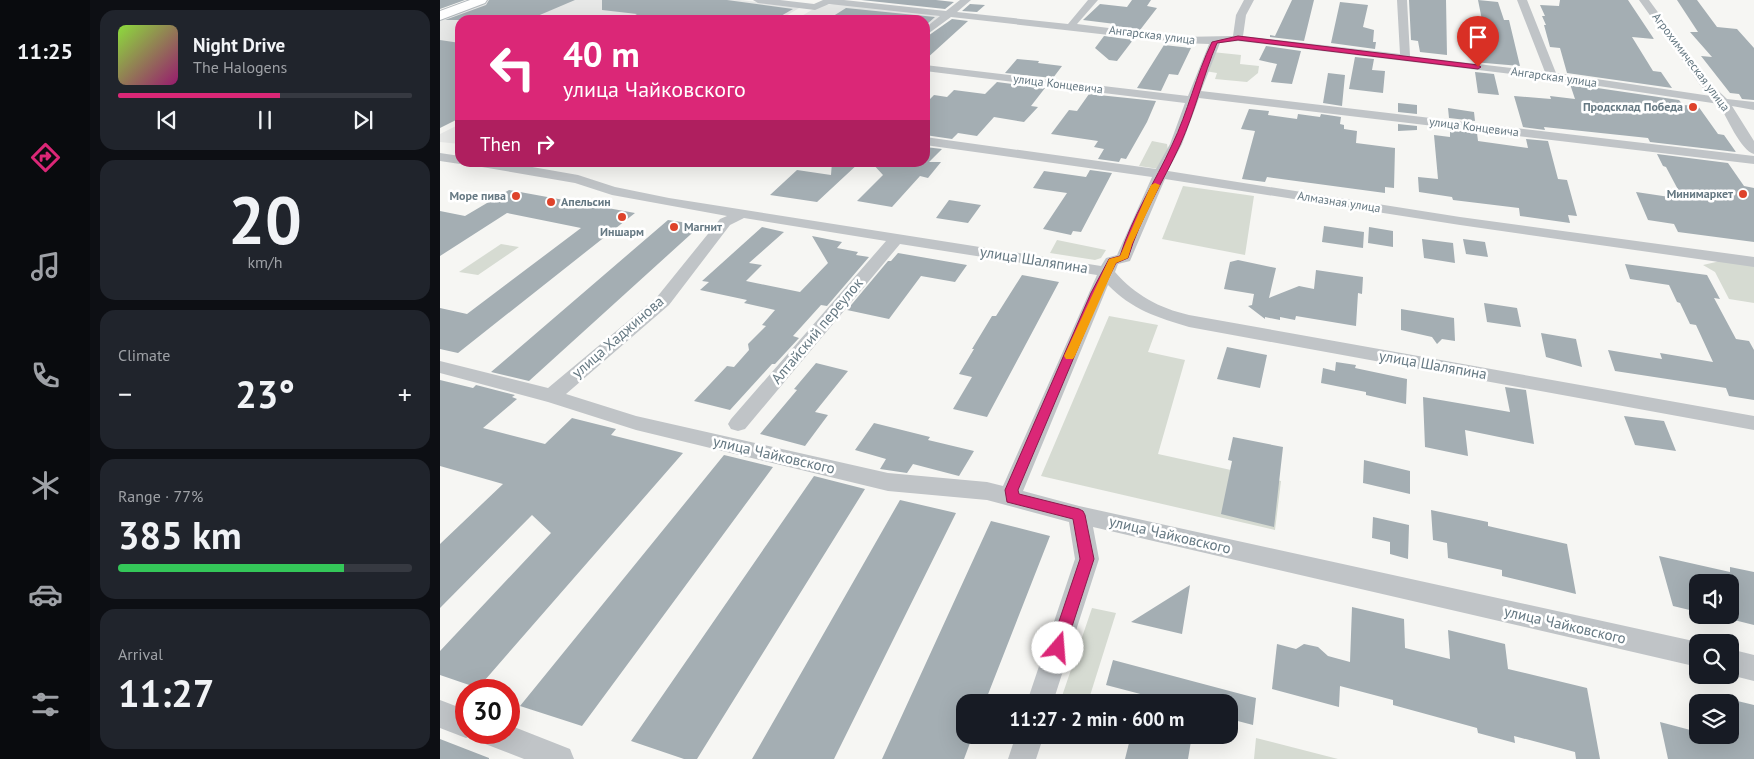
<!DOCTYPE html>
<meta charset="utf-8">
<style>
:root{--surface:#171b24;--page:#20242c;--text:#f1f3f6;--muted:#9ea1a6;--line:#363941;--accent:#db2777}
body{margin:0;font-family:"PT Sans",sans-serif;background:var(--page);color:var(--text);height:100vh;display:flex;flex-direction:column;font-size:19px;white-space:nowrap}
*{box-sizing:border-box;margin:0}
p{font-size:16px;color:var(--muted)}
.icon{flex:none;width:28px;height:28px;fill:none;stroke:currentColor;stroke-width:2;stroke-linecap:round;stroke-linejoin:round}
.map{position:relative;flex:1;overflow:hidden}
.details{display:flex;flex-direction:column;gap:10px;padding:10px;background:#0d0f14;width:350px}
.details>*{flex:none}
.banner{position:absolute;left:15px;top:15px;width:475px;height:152px;border-radius:15px;box-shadow:0 5px 20px #0002;background:#db2777;color:#fff;overflow:hidden}
.buttons{position:absolute;left:1249px;top:574px;display:grid;gap:10px}
.buttons a{display:grid;place-items:center;width:50px;height:50px;border-radius:10px;background:var(--surface);box-shadow:0 5px 20px #0002;font-size:25px}
.speed{position:absolute;left:15px;top:679px;display:flex;gap:10px;font-size:25px;font-weight:700;text-align:center}
.speed>*{display:grid;place-content:center;width:65px;height:65px;border-radius:50%;background:var(--surface);box-shadow:0 5px 20px #0002;line-height:1}
.speed .limit{border:8px solid #d22;background:#fff;color:#111}
.pin{position:absolute;display:grid;place-items:center;width:42px;height:42px;color:#fff;margin:-51px -21px;border-radius:50% 50% 50% 0;rotate:-45deg;box-shadow:0 0 5px #0007}
.pin .icon{rotate:45deg}
.me{position:absolute;width:55px;margin:-28px;rotate:18deg;stroke-linejoin:round;filter:drop-shadow(0 0 4px #0008)}
.turn{display:flex;align-items:center;gap:18px;height:105px;padding:0 25px;font-size:22px}
.turn .icon{width:65px;height:65px;stroke-width:2.5}
.turn b{display:block;font-size:35px;line-height:42px}
.then{display:flex;align-items:center;height:48px;padding:0 25px;background:#0003;gap:10px;font-size:19px}
.big{font-size:38px;font-weight:700;line-height:1.1}
.details .widget{flex:1;display:flex;flex-direction:column;justify-content:center;gap:8px;min-width:0;padding:0 18px;border-radius:15px;background:var(--page)}
.details .dial{align-items:center;gap:0}
.dial b{font-size:65px;line-height:1}
.song{display:flex;align-items:center;gap:15px}
.cover{width:60px;height:60px;border-radius:8px;background:linear-gradient(135deg,hsl(90 70% 55%),hsl(320 70% 35%))}
.played{height:5px;border-radius:2px;background:linear-gradient(90deg,var(--accent) 55%,var(--line) 55%)}
.keys{display:flex;justify-content:space-around;direction:ltr}
.heat{display:flex;justify-content:space-between;align-items:center;font-size:28px;direction:ltr}
.charge{height:8px;border-radius:4px;background:linear-gradient(90deg,#34c759 77%,var(--line) 0)}
.trip{position:absolute;left:516px;top:694px;width:282px;height:50px;border-radius:15px;background:var(--surface);box-shadow:0 5px 20px #0002;font-weight:700;line-height:50px;text-align:center}
main{display:flex;flex:1;min-height:0}
.menu{display:flex;flex-direction:column;width:90px;justify-content:space-around;align-items:center;background:#090b0e;color:var(--muted)}
.menu .icon{width:35px;height:35px}
.menu .selected{color:var(--accent)}
.menu b{font-size:22px;color:var(--text)}
.map>svg:first-child{display:block}
.built{fill:#e7e8e7}
.green{fill:#d6dbd2}
.building{fill:#a4aeb3}
.lines{fill:none;stroke-linecap:round;stroke-linejoin:round}
.secondary-casing{stroke:#b2b8bc;stroke-width:2}
.minor{fill:#c0c4c7;fill-rule:evenodd}
.secondary{fill:#fff;fill-rule:evenodd}
.route{fill:#db2777;stroke:#8e194d}
.slow{fill:#f59e0b}
.poi-dot{fill:#de432b;stroke:#fff;stroke-width:2}
.labels{text-anchor:middle;stroke-width:5;stroke-linejoin:round;paint-order:stroke}
.far-street-label{font-size:12px;fill:#667983;stroke:#fff}
.far-poi-label{font-size:12px;font-weight:bold;fill:#667983;stroke:#fff;text-anchor:end}
.street-label{font-size:15px;fill:#667983;stroke:#fff}
</style>
<main>
<nav class="menu">
<b>11:25</b>
<svg class="icon selected" aria-label="directions" viewBox="0 0 24 24"><path d="M12 3l9 9-9 9-9-9zM9 14v-3h6M13 9l2 2-2 2"/></svg>
<svg class="icon" aria-label="music" viewBox="0 0 24 24"><path d="M9 18V5l10-2v13"/><circle cx="6" cy="18" r="3"/><circle cx="16" cy="16" r="3"/></svg>
<svg class="icon" aria-label="phone" viewBox="0 0 24 24"><path d="M5 4h4l2 5-3 2q2 4 5 5l2-3 5 2v4C11 20 4 13 5 4z"/></svg>
<svg class="icon" aria-label="climate" viewBox="0 0 24 24"><path d="M12 3v18M4 7l16 10M4 17L20 7"/></svg>
<svg class="icon" aria-label="car" viewBox="0 0 24 24"><path d="M5 17H2v-5l4-1 3-4h7l3 4 3 1v5h-3M9 17h6M6 11h13"/><circle cx="7" cy="17" r="2"/><circle cx="17" cy="17" r="2"/></svg>
<svg class="icon" aria-label="filters" viewBox="0 0 24 24"><path d="M4 7h16M4 17h16"/><circle cx="9" cy="7" r="2"/><circle cx="15" cy="17" r="2"/></svg>
</nav>
<section class="details">
<div class="widget">
<div class="song"><i class="cover"></i><div><b>Night Drive</b><p>The Halogens</p></div></div>
<div class="played"></div>
<div class="keys"><svg class="icon" aria-label="previous" viewBox="0 0 24 24"><path d="M18 5L8 12l10 7zM5 5v14"/></svg><svg class="icon" aria-label="pause" viewBox="0 0 24 24"><path d="M8 5v14M16 5v14"/></svg><svg class="icon" aria-label="next" viewBox="0 0 24 24"><path d="M6 5l10 7-10 7zM19 5v14"/></svg></div>
</div>
<div class="widget dial"><b>20</b><p>km/h</p></div>
<div class="widget"><p>Climate</p>
<div class="heat"><a>−</a><b class="big">23°</b><a>+</a></div>
</div>
<div class="widget"><p>Range · 77%</p><b class="big">385 km</b><div class="charge"></div></div>
<div class="widget"><p>Arrival</p><b class="big">11:27</b></div>
</section>
<div class="map">
<svg width="1314" height="759" viewBox="0 0 1314 759">
<rect width="100%" height="100%" fill="#f6f6f3"/>
<path class="built" d="M45 0H300L361 7 339 20H20V100L0 110V18Z
M397 4 502 15 485 29V20H355L380 5Z
M20 124V144L0 142V134Z"/>
<path class="green" d="M772 52 801 55 800 64 819 66 818 73 807 82 775 79 777 73 765 71Z
M712 141 727 144 728 150 719 169 699 166Z
M743 186 814 196 805 255 722 239Z
M617 240 666 250 661 258 655 260 610 253Z
M61 244 79 247 38 275 19 272Z
M1285 258 1314 262V303L1289 299 1275 272 1263 265 1276 262Z
M669 316 718 325 708 352 745 360 718 454 841 481 835 530 601 476Z
M652 608 676 613 648 702H620Z
M816 738 898 759H814Z"/>
<path class="building" d="M0 0H25L0 9Z
M49 0H135L88 20H5L46 5Z
M162 0H287L353 9 334 20H186L197 14 162 10Z
M421 0H496L514 2 505 9Z
M692 0H711L707 6 717 8 700 30 672 27 675 24 643 20 660 4 687 7Z
M852 0H874L864 41 830 37V35L835 36Z
M969 0H1006L1007 55 980 52 978 41 971 40Z
M1038 0 1058 2 1064 20H1069L1080 66 1033 62 1031 46 1045 48 1044 30Z
M1120 0H1188L1214 39 1192 37 1213 71 1221 72 1232 88 1127 73 1120 48 1110 47 1104 25H1106L1102 16H1105L1100 5 1119 6Z
M1237 0H1257L1277 27 1297 29 1314 48V100L1302 99 1299 94 1290 93 1261 56 1272 57 1250 32H1258Z
M900 2 928 5 923 27 934 30 933 42H936L935 49 891 43Z
M530 4 545 5 537 12 522 11Z
M406 8 495 17 485 26V20H387Z
M512 19 528 21 485 60V38Z
M664 36 693 40 677 61 669 60 655 48Z
M0 40 20 43V118L0 128Z
M724 45 751 48 738 75 729 74 721 91 697 88Z
M826 46 861 51 852 84 831 82 837 64 819 60Z
M915 57 934 59 932 70 945 71 943 93 909 89Z
M577 59 599 61 598 63 622 66 613 78 565 73Z
M1035 72 1054 74 1059 95 1038 93Z
M888 73 905 75 902 106 883 103Z
M557 82 605 88 591 106 598 107 584 122 554 117 537 136 518 133 512 139 485 135V104L494 95 507 97 514 90 545 94Z
M1130 84 1239 100 1243 105 1258 106 1278 134 1284 135 1296 152 1210 142 1208 138 1104 127 1105 130 1083 127 1074 96 1111 99 1110 96 1135 99Z
M649 94 716 101 707 122 686 159 681 158 679 162 658 159 664 149 654 147 658 141 611 134 629 110 637 111Z
M958 103 977 105V114L958 112Z
M1008 108 1034 112 1035 121 1009 118Z
M809 109 829 111 828 115 857 119 858 114 880 117 881 114 901 117 900 124 904 125V129L917 131 916 143 955 148 954 188 945 187V193L827 177 825 182 802 179 815 131 801 129Z
M958 124 977 126V130L958 131Z
M1010 130 1037 133 1038 141 1088 148 1086 139 1108 141 1118 179 1127 180 1137 216 1128 215 1130 223 1080 216 1079 208 1013 200 1012 197 979 192 978 177 998 179 994 135 1010 137Z
M485 147 502 149 489 162H501L488 178 480 176 452 207 417 201 443 175 431 162H485Z
M1217 154 1288 163 1304 186 1314 188V242L1238 232 1234 224 1208 220 1196 192 1243 199 1226 167 1223 166Z
M392 162H420L377 202 330 195 357 170 391 175Z
M650 170 672 173 641 232 633 231 631 235 603 229 627 193 593 188 604 171 646 177Z
M69 190 195 213 18 353 0 349V308L27 314 141 228 67 213 0 256V211L25 216Z
M509 200 541 205 528 223 496 218Z
M228 220 261 225 89 381 51 372Z
M884 226 924 232 923 248 882 242Z
M322 227 344 232 309 263 322 265 306 281 360 292 388 263 372 236 402 242 397 248 418 252 416 255 429 257 387 306 381 305 353 336 359 338 335 364H332L290 410 254 401 287 366 294 367 309 350 308 344 326 326 322 325 335 310 304 303 307 300 260 290 269 282 262 281Z
M929 227 953 231V247L928 243Z
M982 239 1013 243 1015 263 984 258Z
M1023 239 1045 242 1048 257 1026 254Z
M458 253 527 265 515 282 481 276 449 319 407 310 448 261H451Z
M798 260 836 268 829 298 859 286 874 289 876 270 923 277 922 294 918 293 916 326 856 316 855 320 840 317V320L825 317V319L808 306 812 305 814 294 784 289 790 262Z
M1185 264 1267 275 1280 299 1274 298 1296 339 1309 341 1314 350V400L1289 396 1286 388 1175 371 1168 350 1222 359 1220 353 1273 362 1256 325 1250 324 1240 303 1237 302 1229 285 1190 279Z
M582 275 619 282 547 417 513 409 532 377 519 374 534 349H532L552 316H556Z
M1044 303 1077 308 1081 327 1047 322Z
M961 309 1014 318 1015 341 1002 339 997 344 992 337 961 330Z
M1101 333 1136 339 1142 367 1106 357Z
M787 347 827 355 820 388 777 379Z
M896 362 916 365 915 368 967 379 966 404 926 395V392L881 383 883 368 895 371Z
M376 363 408 371 375 412 388 415 365 446 320 434 357 390 354 389Z
M0 380 33 388 36 385 75 395 72 397 77 399 43 428 105 444 132 418 176 429 171 435 243 453 38 688 0 675V651L111 533 92 515 0 608V544L63 484 0 466Z
M1065 387 1086 390 1094 444 1025 430 1028 456 985 447 983 397 1070 412Z
M1184 416 1224 421 1236 451 1195 445Z
M434 423 490 437 488 440 534 451 519 476 473 464 467 473 440 469 446 459 415 450Z
M793 437 843 447 834 527 781 514 792 461 788 460Z
M284 455 333 467 142 726 80 706Z
M924 460 970 471V494L923 483Z
M374 476 425 489 257 759H244L191 741Z
M460 500 516 513 394 759H312Z
M991 510 1048 522V526L1127 544 1136 594 1062 576V570L1008 558 1007 543 993 540Z
M933 517 969 525 968 559 950 554V542L932 538Z
M551 521 610 536 545 702H525V735H533L524 759H442Z
M1219 556 1290 572V567L1314 572V625L1290 619V582H1258V612L1233 606Z
M750 585 742 634 691 622Z
M912 607 964 619 965 648 1010 659 1008 630 1065 644 1068 669 1147 688 1160 759H1136L1135 752 1074 736 1075 743 1038 733 1037 728 953 705V700L900 686 899 707 832 689 837 644 856 649 864 644 878 647 888 656 910 662Z
M673 660 816 698 813 725 790 719V702H731L666 685Z
M1285 698 1314 705V759H1228L1220 722 1258 732V735H1290V702H1287Z
M691 735H752L748 759H685Z
M0 739 49 758V759H0Z"/>
<g class="lines">
<defs>
<path id="secondary" d="M30 0H47L45 3 0 20V11Z"/>
</defs>
<use href="#secondary" class="secondary-casing"/>
<path class="minor" d="M313 0H340L374 4 383 0H404L506 11 520 0H531L517 12 628 24 648 0H658L637 24 740 37 793 36 796 15 804 0H814L806 15 803 36 960 54 957 0H967L970 56 1105 72 1077 0H1087L1116 73 1271 96 1260 85 1199 0H1209L1268 81 1287 99 1314 102V110L1292 106 1314 141V154C1301 151 1286 116 1279 104L1112 79 798 41 780 43 761 91 1314 156V164L759 98 742 144 728 171 1020 217 1314 257V267L1020 225 725 179 690 261 678 264 675 272C695 295 719 308 749 315L1314 416V430L749 327C718 318 691 309 668 285L583 491 639 506 1258 642V667L653 527 659 559 613 702H587L635 559 629 522 547 500 448 491 196 430 108 402 0 373V361L108 388 217 297 280 219 287 216 172 195 135 183 36 166 30 162H63L138 175 175 187 229 198 661 266 666 258 677 255 712 177 485 145V137L716 169 730 144 745 103 485 71V65L748 96 769 44 740 43 511 17 485 36V28L500 16 389 4 375 10 318 3ZM304 218 446 241 291 419 288 424 291 429 298 431 305 429 460 244 657 275 563 486 547 482 448 473 196 416 126 394 229 305 290 225Z
M0 153 20 156V162H25L20 164 0 161Z
M1290 649 1314 655V681L1290 675Z
M0 700 26 710V732L36 734 26 738 0 728Z
M69 725 130 749 134 759H84L40 742 36 732H69Z
M576 735H604L596 759H568Z"/>
<use href="#secondary" class="secondary"/>
</g>
<path class="route" d="M798 36 1038 65 1041 67 1038 69 798 40 777 43C763 76 755 112 740 145 723 182 700 218 688 258L676 263 661 293 578 490 579 494 639 509 643 511 645 515 654 559 625 648 623 654 618 656 612 654 610 648 640 559 633 519 567 502 565 490 651 293 669 259 680 256C692 217 715 182 732 145 748 112 756 75 772 42Z"/>
<path class="slow" d="M715 183 720 185 692 244 688 258 676 263 635 356 633 359H626L624 356 669 259 680 256 711 185Z"/>
<g class="poi-dot">
<circle cx="1253" cy="107" r="5"/>
<circle cx="1303" cy="194" r="5"/>
<circle cx="76" cy="196" r="5"/>
<circle cx="111" cy="202" r="5"/>
<circle cx="182" cy="217" r="5"/>
<circle cx="234" cy="227" r="5"/>
</g>
<g class="labels">
<g class="far-street-label">
<text transform="translate(712 35) rotate(7)" y="4">Ангарская улица</text>
<text transform="translate(1251 62) rotate(53)" y="4">Агрохимическая улица</text>
<text transform="translate(1114 77) rotate(8)" y="4">Ангарская улица</text>
<text transform="translate(618 84) rotate(7)" y="4">улица Концевича</text>
<text transform="translate(1034 127) rotate(7)" y="4">улица Концевича</text>
<text transform="translate(899 202) rotate(9)" y="4">Алмазная улица</text>
</g>
<g class="far-poi-label">
<text x="1243" y="111">Продсклад Победа</text>
<text x="1293" y="198">Минимаркет</text>
<text x="66" y="200">Море пива</text>
<text x="121" y="206" text-anchor="start">Апельсин</text>
<text x="244" y="231" text-anchor="start">Магнит</text>
<text x="182" y="236" text-anchor="middle">Иншарм</text>
</g>
<g class="street-label">
<text transform="translate(594 260) rotate(9)" y="5">улица Шаляпина</text>
<text transform="translate(377 331) rotate(-50)" y="5">Алтайский переулок</text>
<text transform="translate(178 337) rotate(-41)" y="5">улица Хаджинова</text>
<text transform="translate(993 365) rotate(10)" y="5">улица Шаляпина</text>
<text transform="translate(334 455) rotate(13)" y="5">улица Чайковского</text>
<text transform="translate(730 535) rotate(13)" y="5">улица Чайковского</text>
<text transform="translate(1125 625) rotate(13)" y="5">улица Чайковского</text>
</g>
</g>
</svg>
<div class="buttons">
<a><svg class="icon" aria-label="sound" viewBox="0 0 24 24"><path d="M4 9h4l5-4v14l-5-4H4zM17 9q2 3 0 6"/></svg></a>
<a><svg class="icon" aria-label="search" viewBox="0 0 24 24"><circle cx="10" cy="10" r="6"/><path d="M15 15l6 6"/></svg></a>
<a><svg class="icon" aria-label="layers" viewBox="0 0 24 24"><path d="M12 4l9 5-9 5-9-5zM3 14l9 5 9-5"/></svg></a>
</div>
<div class="speed"><div class="limit">30</div></div>
<div class="pin" style="left:1038px;top:67px;background:#d93025"><svg class="icon" aria-label="arrive" viewBox="0 0 24 24"><path d="M6 21V4h12l-3 4 3 4H6"/></svg></div>
<svg class="me" style="left:618px;top:648px" viewBox="-20 -20 40 40"><circle r="19" fill="#fff"/><path d="M0-13L10 11 0 6-10 11z" fill="#db2777"/></svg>
<div class="trip">11:27 · 2 min · 600 m</div>
<div class="banner">
<div class="turn"><svg class="icon" aria-label="left" viewBox="0 0 24 24"><path d="M17 20v-9H6M10 6l-5 5 5 5"/></svg><div><b>40 m</b>улица Чайковского</div></div>
<div class="then">Then<svg class="icon" aria-label="right" viewBox="0 0 24 24"><path d="M7 20v-9h11M14 6l5 5-5 5"/></svg></div>
</div>
</div>
</main>
